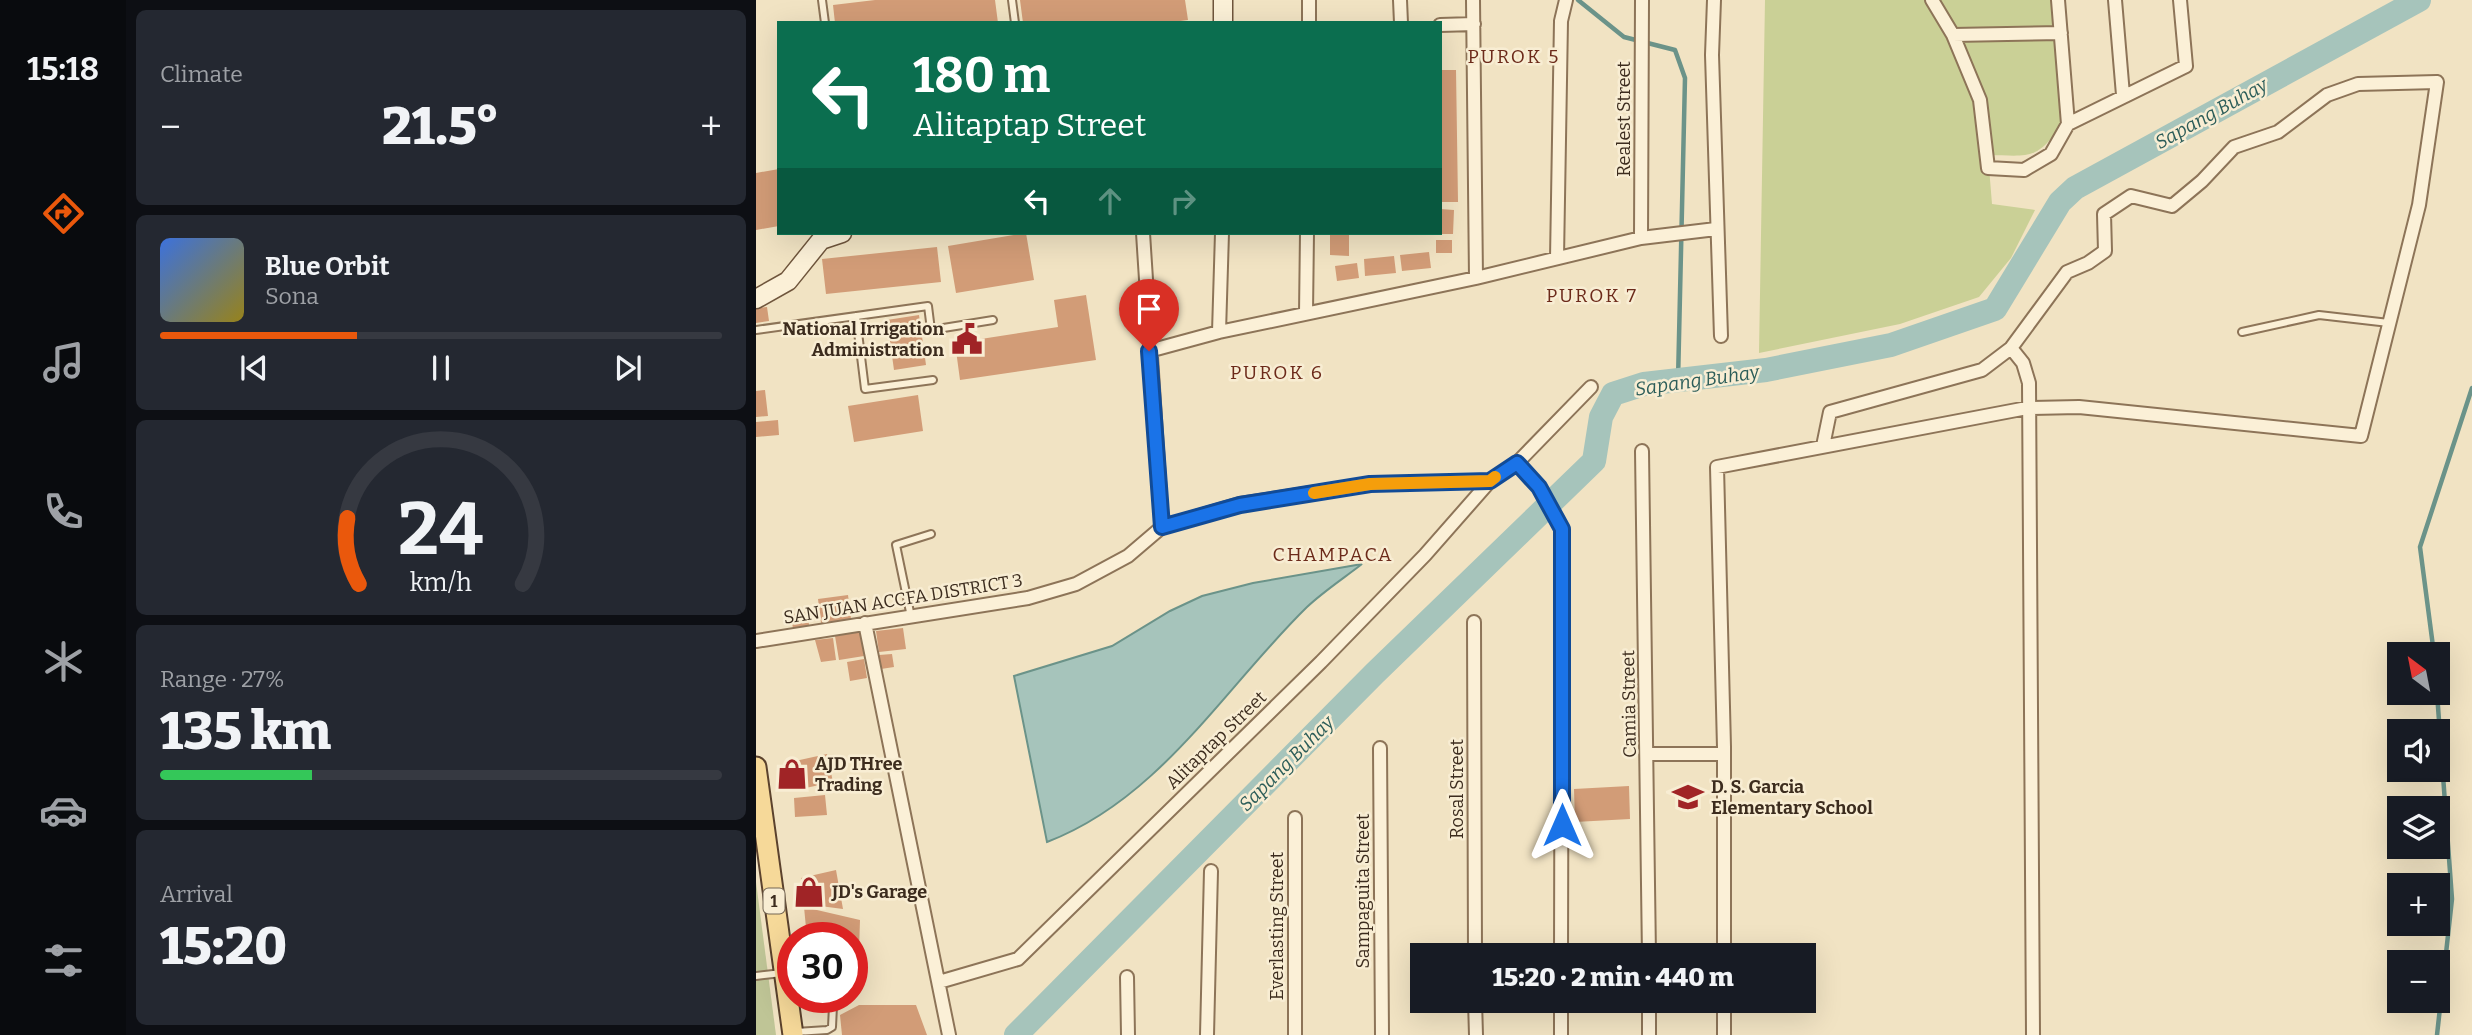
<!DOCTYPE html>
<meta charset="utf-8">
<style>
:root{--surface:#171b24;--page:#242831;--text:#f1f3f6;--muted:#9ea1a6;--line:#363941;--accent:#ea580c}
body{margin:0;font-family:Bitter,serif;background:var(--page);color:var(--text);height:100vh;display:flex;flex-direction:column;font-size:26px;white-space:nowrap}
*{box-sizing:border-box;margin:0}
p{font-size:23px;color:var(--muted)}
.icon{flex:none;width:38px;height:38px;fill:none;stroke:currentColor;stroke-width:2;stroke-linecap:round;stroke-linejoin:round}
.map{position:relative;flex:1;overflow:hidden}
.panel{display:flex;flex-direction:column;gap:10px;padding:10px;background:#0d0f14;width:630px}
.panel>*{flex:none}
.banner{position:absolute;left:21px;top:21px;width:665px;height:214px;border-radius:0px;box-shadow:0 7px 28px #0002;background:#0b6e4f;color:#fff;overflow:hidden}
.needle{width:46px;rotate:328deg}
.buttons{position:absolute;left:1631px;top:642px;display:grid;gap:14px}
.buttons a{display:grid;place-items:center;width:63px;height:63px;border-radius:0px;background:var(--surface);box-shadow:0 7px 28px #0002;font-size:35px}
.speed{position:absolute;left:21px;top:922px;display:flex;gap:14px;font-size:35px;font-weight:700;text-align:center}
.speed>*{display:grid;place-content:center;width:91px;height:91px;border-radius:50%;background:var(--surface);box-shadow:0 7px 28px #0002;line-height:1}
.speed .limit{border:10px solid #d22;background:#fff;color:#111}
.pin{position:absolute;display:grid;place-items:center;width:60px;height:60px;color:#fff;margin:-72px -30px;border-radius:50% 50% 50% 0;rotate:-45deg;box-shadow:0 0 7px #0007}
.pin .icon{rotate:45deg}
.me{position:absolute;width:77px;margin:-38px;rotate:0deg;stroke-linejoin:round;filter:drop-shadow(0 0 5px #0008)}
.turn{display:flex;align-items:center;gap:24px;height:147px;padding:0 21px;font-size:32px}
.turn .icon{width:91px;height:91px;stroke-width:2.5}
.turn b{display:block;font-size:49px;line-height:60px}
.lanes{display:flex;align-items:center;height:66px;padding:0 21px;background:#0003;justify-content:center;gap:35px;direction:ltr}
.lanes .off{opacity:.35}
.big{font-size:52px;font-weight:800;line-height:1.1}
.panel .tile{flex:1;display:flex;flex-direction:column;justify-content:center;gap:10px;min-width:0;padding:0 24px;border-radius:10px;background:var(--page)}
.panel .dial{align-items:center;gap:0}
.dial svg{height:182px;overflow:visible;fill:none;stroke:var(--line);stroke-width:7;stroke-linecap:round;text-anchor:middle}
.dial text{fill:var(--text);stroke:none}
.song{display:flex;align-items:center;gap:21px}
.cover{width:84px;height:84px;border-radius:10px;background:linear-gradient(135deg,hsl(220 70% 55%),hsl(50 70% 35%))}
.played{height:7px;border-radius:4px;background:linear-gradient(90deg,var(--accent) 35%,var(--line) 35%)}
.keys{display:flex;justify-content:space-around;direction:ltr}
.heat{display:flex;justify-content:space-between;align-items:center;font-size:38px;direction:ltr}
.charge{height:10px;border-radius:5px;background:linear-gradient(90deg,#34c759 27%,var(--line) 0)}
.trip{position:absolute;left:654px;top:943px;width:406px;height:70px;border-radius:0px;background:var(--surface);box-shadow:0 7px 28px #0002;font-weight:800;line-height:70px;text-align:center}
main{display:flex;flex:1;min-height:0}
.dock{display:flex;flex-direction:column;width:126px;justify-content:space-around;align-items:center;background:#090b0e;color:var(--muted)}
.dock .icon{width:49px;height:49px}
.dock .selected{color:var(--accent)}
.dock b{font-size:32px;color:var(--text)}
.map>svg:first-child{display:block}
.green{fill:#cad096}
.cemetery{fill:#bfc596}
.water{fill:#a6c4bb;stroke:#6b9389;stroke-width:2}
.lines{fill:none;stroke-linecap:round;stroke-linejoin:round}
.stream{stroke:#6b9389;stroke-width:4.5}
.river{stroke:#a6c4bb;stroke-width:24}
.building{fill:#d29c77}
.lane-casing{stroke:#8d7458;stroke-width:10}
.street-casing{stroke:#8d7458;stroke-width:16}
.secondary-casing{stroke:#6f553c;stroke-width:21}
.primary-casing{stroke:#5b422d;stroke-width:23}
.lane{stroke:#fbf0d7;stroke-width:6}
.street{stroke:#fbf0d7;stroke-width:12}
.secondary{stroke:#fbf0d7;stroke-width:18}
.primary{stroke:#f6d999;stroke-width:19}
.route-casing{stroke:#114b97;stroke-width:18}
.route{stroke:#1a73e8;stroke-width:12}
.slow{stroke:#f59e0b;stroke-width:12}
.labels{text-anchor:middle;stroke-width:5;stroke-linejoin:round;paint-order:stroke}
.shield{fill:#f8edd3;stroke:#746654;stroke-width:2}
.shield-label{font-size:16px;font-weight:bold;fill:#3c2c1e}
.street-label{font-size:18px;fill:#3c2c1e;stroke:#f8edd3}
.poi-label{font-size:18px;font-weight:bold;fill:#3c2c1e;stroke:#f8edd3;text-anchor:start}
.neighbourhood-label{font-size:19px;letter-spacing:2px;fill:#6c2a1a;stroke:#f8edd3}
.water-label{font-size:19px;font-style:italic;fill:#2c5d59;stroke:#f8edd3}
</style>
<main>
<nav class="dock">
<b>15:18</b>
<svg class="icon selected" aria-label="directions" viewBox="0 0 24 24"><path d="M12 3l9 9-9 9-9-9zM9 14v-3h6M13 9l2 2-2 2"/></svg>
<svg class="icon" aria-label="music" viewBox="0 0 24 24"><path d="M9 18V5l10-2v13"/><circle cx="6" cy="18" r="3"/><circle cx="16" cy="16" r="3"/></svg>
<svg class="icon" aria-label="phone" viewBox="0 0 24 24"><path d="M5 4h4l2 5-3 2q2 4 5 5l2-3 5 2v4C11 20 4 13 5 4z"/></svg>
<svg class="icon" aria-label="climate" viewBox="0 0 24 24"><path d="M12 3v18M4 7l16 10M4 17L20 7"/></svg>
<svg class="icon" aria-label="car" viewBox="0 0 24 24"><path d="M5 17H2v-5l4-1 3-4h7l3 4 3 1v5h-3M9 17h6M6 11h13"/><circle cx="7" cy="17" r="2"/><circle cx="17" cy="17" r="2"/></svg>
<svg class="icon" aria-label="filters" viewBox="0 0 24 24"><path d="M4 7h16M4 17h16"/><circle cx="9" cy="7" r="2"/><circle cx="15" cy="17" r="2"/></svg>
</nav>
<section class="panel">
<div class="tile"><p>Climate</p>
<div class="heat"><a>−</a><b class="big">21.5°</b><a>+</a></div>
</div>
<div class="tile">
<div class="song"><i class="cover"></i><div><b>Blue Orbit</b><p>Sona</p></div></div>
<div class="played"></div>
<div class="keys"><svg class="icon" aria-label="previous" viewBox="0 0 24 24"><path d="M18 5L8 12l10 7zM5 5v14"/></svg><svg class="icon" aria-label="pause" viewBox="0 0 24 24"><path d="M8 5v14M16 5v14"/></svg><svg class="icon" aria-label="next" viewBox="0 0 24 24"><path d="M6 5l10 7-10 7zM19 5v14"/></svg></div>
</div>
<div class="tile dial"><svg viewBox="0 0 100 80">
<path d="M14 69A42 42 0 1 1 86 69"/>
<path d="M14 69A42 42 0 0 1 9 40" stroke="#ea580c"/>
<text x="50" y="56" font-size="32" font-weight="700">24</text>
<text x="50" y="72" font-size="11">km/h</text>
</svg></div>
<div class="tile"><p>Range · 27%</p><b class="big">135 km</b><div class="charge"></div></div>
<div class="tile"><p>Arrival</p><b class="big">15:20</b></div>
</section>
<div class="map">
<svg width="1716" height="1035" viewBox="0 0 1716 1035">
<rect width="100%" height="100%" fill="#f1e3c3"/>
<path class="green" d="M1009 0H1301L1308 123C1279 160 1278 156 1232 155L1236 204 1279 210 1255 258 1223 297 1144 324 1003 353Z"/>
<path class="cemetery" d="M0 882 20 1035H0Z"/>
<path class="water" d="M606 564C588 578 568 591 551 607 468 688 404 799 291 842L258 676 356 646 414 611 446 596 497 583Z"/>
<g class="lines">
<path class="stream" d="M822 0 868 37 919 50 929 78 922 381
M1678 654 1664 547 1716 388
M1681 1035 1696 899 1681 693"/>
<path class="river" d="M260 1035 619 673 838 461 845 417 857 394 888 384 1010 370 1135 345 1239 309 1304 202 1319 188 1663 0"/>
</g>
<path class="building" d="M119 0H239L242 23H79L77 5Z
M264 0H429L432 20 409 23H267Z
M684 70H700L702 202H684Z
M23 169V226L0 230V173Z
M684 209 698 210 697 234H684Z
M270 233 278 280 200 293 192 246Z
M574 233H593V256L574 255Z
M680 240H696V253H680Z
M181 247 185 282 70 294 66 259Z
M673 252 675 268 646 271 644 255Z
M638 256 640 273 609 276 608 259Z
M601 263 603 278 581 281 579 266Z
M330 295 340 360 204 380 199 343 302 327 298 300Z
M11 307 13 321 0 323V308Z
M163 315 170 365 138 370 131 320Z
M9 390 12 416 0 417V391Z
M162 395 167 431 98 442 92 406Z
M22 420 23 435 0 437V422Z
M92 595 95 619 65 623 62 599Z
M49 612 54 627 37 629 35 614Z
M147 628 150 649 123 652 120 631Z
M104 632 108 656 83 660 79 636Z
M77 638 80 660 65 662 59 640Z
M136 654 138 667 125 669 123 655Z
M108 659 111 678 94 681 91 662Z
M71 754 77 782 36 791 30 763Z
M873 786 874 819 819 822 818 789Z
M69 795 71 815 39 817 38 798Z
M80 870 87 909 49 904 45 878Z
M48 907 104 920 103 951 96 950V938H51Z
M103 1005H160L171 1035H86L84 1015Z"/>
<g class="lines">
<defs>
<path id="lane" d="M66 0 69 23
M256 0 259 23
M100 316 109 389 177 380
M0 330 172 306 175 330 237 320
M1486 332 1563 315 1633 323
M155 617 140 545 175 534
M0 976 26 973
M40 1032 71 1030 76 1027 77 1006 72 998"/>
<path id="street" d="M644 0 645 23
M717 0 720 278
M958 0 956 55 965 336
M1176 0 1197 35 1224 100 1232 168 1268 170 1295 154 1312 124 1430 66 1424 0
M1302 0 1312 124
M1359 0 1367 95
M553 23V0
M684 25 718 24
M1197 35 1305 33
M885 238 886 0
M801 258 805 21 810 0
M550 313 551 233
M463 332 466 233
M1255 348 1267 363 1273 383 1277 1035
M393 351 463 332 720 278 885 238 960 229
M886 451 893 956
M761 463 783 487 806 529 805 956
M406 527 484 504 614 484 734 481 761 463 835 387
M718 622 719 956
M109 623 193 1035
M0 641 272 598 320 584 372 556 406 527 387 233
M624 748 626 1035
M892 754H968
M539 818V1035
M968 956V747L961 467 1271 408 1323 407 1605 436 1663 205 1681 82 1602 84 1571 95 1522 132 1478 147 1446 181 1416 206 1375 196 1348 214 1349 251 1332 263 1311 272 1255 348 1226 370 1074 412 1067 446
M371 977 372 1035
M183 982 262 959 565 662 669 555 734 481
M719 1001 720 1035
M893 1001V1035
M451 1035 455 871
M805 1035V1001
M968 1035V1001"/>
<path id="secondary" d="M467 23V0
M0 299 32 281 65 240 86 233"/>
<path id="primary" d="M0 767 37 1035"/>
</defs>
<use href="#lane" class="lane-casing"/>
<use href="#street" class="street-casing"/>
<use href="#secondary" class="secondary-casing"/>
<use href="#primary" class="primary-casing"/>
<use href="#lane" class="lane"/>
<use href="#street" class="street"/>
<use href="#secondary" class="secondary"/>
<use href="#primary" class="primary"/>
</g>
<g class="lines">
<defs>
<path id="route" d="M393 351 406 527 484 505 614 484 734 481 761 463 783 487 806 529V825"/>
</defs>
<use href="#route" class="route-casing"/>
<use href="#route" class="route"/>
<path class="slow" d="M558 493 614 484 734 481 739 477"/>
</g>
<defs>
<symbol id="civic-bare" viewBox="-9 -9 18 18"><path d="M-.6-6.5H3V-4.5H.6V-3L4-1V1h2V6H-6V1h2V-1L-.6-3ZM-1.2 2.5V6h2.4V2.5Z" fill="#a02426" stroke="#f8edd3" stroke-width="2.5" paint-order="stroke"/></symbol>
<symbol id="shop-bare" viewBox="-9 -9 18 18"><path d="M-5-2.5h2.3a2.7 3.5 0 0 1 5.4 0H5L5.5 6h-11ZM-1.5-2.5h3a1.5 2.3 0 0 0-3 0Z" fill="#a02426" stroke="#f8edd3" stroke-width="2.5" paint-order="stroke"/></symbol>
<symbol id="school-bare" viewBox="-9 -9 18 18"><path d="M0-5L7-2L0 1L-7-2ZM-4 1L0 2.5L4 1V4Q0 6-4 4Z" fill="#a02426" stroke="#f8edd3" stroke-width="2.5" paint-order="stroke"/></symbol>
</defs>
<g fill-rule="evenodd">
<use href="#civic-bare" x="189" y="317" width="44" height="44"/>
<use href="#shop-bare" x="14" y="752" width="44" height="44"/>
<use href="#school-bare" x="910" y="775" width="44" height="44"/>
<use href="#shop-bare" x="31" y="870" width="44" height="44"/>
</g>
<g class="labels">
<rect class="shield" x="7.5" y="888.5" width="21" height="25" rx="5"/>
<g class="shield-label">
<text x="18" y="907">1</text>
</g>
<g class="street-label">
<text transform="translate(868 119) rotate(-90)" y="6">Realest Street</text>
<text transform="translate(147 599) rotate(-9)" y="6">SAN JUAN ACCFA DISTRICT 3</text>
<text transform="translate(873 704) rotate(-91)" y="6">Camia Street</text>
<text transform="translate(460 740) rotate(-44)" y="6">Alitaptap Street</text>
<text transform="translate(701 789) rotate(-90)" y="6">Rosal Street</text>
<text transform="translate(607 891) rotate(-90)" y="6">Sampaguita Street</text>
<text transform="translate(521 926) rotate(-90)" y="6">Everlasting Street</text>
</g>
<g class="poi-label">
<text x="188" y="335" text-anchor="end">National Irrigation<tspan x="188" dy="21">Administration</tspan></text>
<text x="59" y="770">AJD THree<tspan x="59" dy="21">Trading</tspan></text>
<text x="955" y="793">D. S. Garcia<tspan x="955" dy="21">Elementary School</tspan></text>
<text x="76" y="898">JD's Garage</text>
</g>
<g class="neighbourhood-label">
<text x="758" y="63">PUROK 5</text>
<text x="836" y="302">PUROK 7</text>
<text x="521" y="379">PUROK 6</text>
<text x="577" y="561">CHAMPACA</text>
</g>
<g class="water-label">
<text transform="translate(1455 113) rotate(-29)" y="7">Sapang Buhay</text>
<text transform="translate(941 380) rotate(-8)" y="7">Sapang Buhay</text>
<text transform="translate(530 763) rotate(-45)" y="7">Sapang Buhay</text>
</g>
</g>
</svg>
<div class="buttons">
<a><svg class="needle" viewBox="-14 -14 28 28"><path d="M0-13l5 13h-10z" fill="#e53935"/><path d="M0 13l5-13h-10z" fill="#9ea1a6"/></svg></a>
<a><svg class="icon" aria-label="sound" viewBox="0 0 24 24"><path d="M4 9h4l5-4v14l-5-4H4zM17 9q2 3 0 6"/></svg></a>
<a><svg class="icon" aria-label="layers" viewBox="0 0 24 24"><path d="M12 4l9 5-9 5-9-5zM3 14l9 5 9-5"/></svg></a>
<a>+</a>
<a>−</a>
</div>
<div class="speed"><div class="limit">30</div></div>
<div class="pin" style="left:393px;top:351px;background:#d93025"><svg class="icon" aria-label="arrive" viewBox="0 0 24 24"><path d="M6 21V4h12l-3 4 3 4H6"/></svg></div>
<svg class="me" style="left:806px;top:825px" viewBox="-20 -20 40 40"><path d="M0-17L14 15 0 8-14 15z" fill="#1a73e8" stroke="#fff" stroke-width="4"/></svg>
<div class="trip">15:20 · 2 min · 440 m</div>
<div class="banner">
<div class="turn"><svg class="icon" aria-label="left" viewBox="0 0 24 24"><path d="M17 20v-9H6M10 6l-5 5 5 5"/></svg><div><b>180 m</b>Alitaptap Street</div></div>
<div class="lanes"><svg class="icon" aria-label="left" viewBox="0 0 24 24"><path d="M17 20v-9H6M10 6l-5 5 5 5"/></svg><svg class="icon off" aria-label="ahead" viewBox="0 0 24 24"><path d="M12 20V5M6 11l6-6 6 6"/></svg><svg class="icon off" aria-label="right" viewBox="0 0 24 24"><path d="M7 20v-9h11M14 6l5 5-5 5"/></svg></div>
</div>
</div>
</main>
